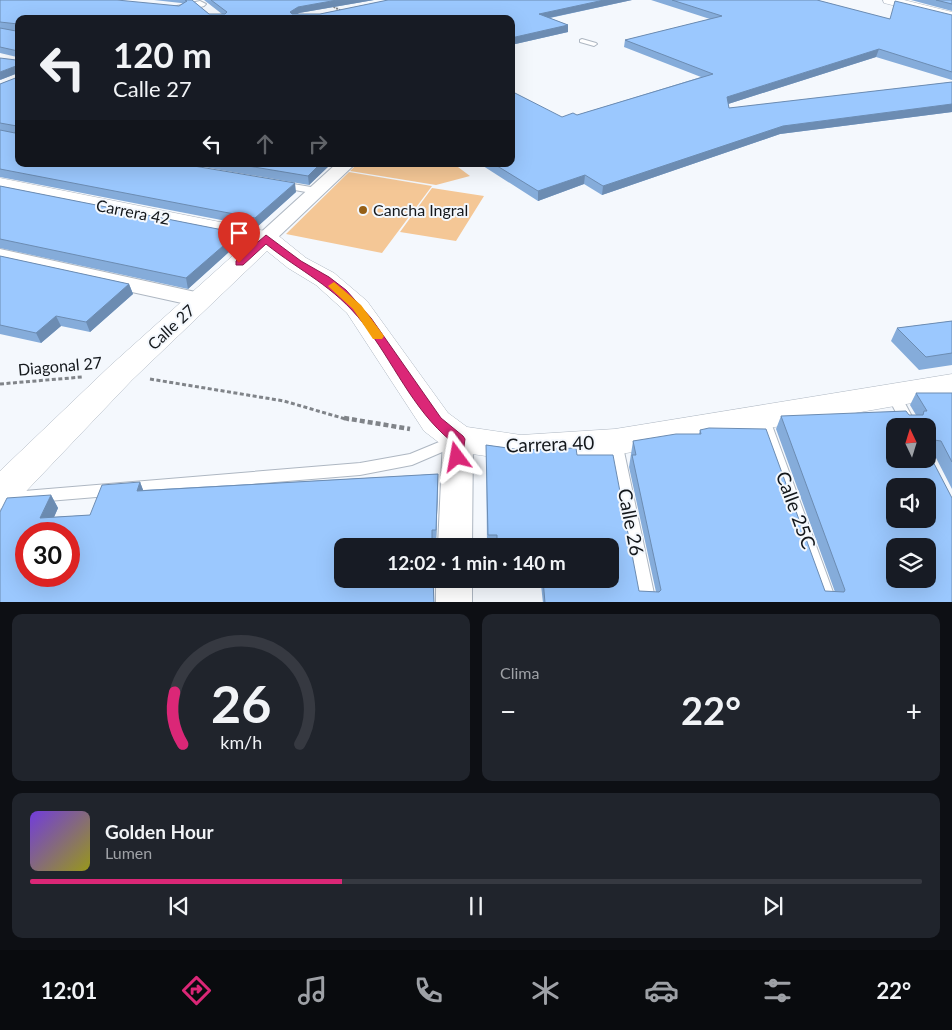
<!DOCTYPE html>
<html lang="es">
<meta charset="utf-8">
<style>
:root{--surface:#171b24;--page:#20242c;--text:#f1f3f6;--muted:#9ea1a6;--line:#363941;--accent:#db2777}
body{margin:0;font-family:Lato,sans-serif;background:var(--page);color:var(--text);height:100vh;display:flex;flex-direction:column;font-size:19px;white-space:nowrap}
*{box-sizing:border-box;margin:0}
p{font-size:16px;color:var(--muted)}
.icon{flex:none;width:28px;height:28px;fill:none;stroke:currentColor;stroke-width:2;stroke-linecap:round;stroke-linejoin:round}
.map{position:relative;height:602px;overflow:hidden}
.side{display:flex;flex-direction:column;gap:12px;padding:12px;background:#0d0f14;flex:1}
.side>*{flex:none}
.hud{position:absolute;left:15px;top:15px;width:500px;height:152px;border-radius:10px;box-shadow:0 5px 20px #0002;background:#171b24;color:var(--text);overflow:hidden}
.needle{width:32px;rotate:356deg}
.fabs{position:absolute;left:886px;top:418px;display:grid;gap:10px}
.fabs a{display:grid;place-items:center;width:50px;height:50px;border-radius:10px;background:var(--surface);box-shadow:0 5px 20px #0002;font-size:25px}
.speed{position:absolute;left:15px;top:522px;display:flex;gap:10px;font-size:25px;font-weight:700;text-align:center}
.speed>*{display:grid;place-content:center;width:65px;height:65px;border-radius:50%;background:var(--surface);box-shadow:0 5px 20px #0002;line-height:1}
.speed .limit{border:8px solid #d22;background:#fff;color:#111}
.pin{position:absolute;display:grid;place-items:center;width:42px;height:42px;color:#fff;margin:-51px -21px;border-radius:50% 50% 50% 0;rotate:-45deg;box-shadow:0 0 5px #0007}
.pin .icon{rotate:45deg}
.me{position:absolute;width:55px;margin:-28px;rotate:347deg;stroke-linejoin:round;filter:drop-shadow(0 0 4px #0008)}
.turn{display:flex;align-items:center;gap:18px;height:105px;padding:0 15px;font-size:22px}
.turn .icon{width:65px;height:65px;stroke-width:2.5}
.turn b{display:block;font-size:35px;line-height:42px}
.lanes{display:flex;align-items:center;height:48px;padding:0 15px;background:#0003;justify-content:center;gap:25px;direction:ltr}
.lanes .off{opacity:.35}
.big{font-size:38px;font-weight:700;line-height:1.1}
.side .tile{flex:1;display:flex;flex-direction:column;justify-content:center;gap:8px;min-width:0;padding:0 18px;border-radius:10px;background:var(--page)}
.side .dial{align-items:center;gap:0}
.dial svg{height:130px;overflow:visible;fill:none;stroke:var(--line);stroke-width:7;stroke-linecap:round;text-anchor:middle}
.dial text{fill:var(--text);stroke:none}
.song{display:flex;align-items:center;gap:15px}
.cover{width:60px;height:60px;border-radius:8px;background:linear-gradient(135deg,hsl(260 70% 55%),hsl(60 70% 35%))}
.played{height:5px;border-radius:2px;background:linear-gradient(90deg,var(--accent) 35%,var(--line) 35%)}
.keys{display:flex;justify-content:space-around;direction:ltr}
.heat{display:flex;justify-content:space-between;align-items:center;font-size:28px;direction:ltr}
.side .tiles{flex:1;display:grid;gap:12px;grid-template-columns:1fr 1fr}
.tile:last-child{grid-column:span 2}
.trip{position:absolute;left:334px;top:538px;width:285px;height:50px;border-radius:10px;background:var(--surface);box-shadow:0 5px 20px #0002;font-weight:700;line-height:50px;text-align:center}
.tabs{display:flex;height:80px;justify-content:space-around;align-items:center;background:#090b0e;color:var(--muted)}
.tabs .icon{width:35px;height:35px}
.tabs .active{color:var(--accent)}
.tabs b{font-size:22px;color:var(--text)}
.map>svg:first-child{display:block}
.green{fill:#f4c796}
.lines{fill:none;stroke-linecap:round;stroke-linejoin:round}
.lane-casing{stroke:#aeb7c2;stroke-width:2}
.street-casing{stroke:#aeb7c2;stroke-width:2}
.secondary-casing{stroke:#aeb7c2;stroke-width:1}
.path-far2{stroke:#808489;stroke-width:2;stroke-dasharray:2 1;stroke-linecap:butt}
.path-far1{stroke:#808489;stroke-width:3;stroke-dasharray:4 2.5;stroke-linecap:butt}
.path{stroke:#808489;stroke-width:4.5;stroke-dasharray:5 3;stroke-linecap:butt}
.lane{fill:#fff;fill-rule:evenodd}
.street{fill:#fff;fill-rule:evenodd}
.secondary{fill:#fff;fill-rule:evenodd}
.wall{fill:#85acda;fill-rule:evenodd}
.shaded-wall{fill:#6c8cb2}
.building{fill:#9bc8fe;stroke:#6c8cb2;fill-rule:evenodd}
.route{fill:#db2777;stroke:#8e194d}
.slow{fill:#f59e0b}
.poi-dot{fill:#955f16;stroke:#f4f8fd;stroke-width:2}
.labels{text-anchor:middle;stroke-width:4;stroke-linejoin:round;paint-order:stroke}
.poi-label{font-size:16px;fill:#13171b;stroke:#f4f8fd;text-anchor:start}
.street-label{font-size:16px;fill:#13171b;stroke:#f4f8fd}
.near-street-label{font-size:19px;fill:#13171b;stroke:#f4f8fd}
</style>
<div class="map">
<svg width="952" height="603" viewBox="0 0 952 603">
<rect width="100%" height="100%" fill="#f4f8fd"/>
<path class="green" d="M357 164H454L470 176 436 185 350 171Z
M349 172 432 186 382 253 286 234Z
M432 188 484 196 456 241 400 232Z"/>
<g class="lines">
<defs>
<path id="lane" d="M582 39 596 43 597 44 594 46 580 42V40Z
M281 182 317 188 322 191 317 194 278 187V183Z
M894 390 899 392 917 426H903L887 395 889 392Z
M762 412 767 414 769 417 837 603H820L755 417 757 414Z
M456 435 461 436 463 440 461 444 412 465 360 475 0 505V493L360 463 410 454Z
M615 437 620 438 622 442 656 603H638L608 442 610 438Z"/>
<path id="street" d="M200 1 206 4 204 6C186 11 170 19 151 19L177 6Z
M336 164H355L273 242 266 244 259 242 255 238 259 234Z
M0 249 200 293 208 295 212 300 208 305 200 307 0 263Z
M458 428 468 431 473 439 472 546H438L443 439 448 431Z
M436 579H472V603H436Z"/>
<path id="secondary" d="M883 0H904L952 12V20L884 3Z
M0 178 275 233 306 258 334 273 367 301 448 413 467 427 521 435 615 429 952 374V396L615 455 521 461 458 452 446 448 424 431 347 313 316 285 288 268 267 251 132 380 13 505 0 509V471L110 366 248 242 0 192Z"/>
</defs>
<use href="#lane" class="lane-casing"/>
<use href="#street" class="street-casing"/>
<use href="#secondary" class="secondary-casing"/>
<path class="path-far2" d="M331 5 341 11"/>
<path class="path-far1" d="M150 379 284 401 349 420
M0 384 82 377"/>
<path class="path" d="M344 418 410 429"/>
<use href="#lane" class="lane"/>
<use href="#street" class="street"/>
<use href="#secondary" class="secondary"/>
</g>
<path class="wall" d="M0 0 179 6 183 4 181 3 154 0H192L209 14H222L204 0H374L299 13 297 14H320L388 0H632L550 18 568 25V32L511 45V19H19V164L296 192 257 227 0 177V84L18 77V73L0 80 16 60 17 57 0 53Z
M651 0H817L889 19 952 15V80L876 57 728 104 729 108 952 82V112L780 134 602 195 584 184 538 201 480 164H511L562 117 577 115 701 77 624 47 625 40 710 19Z
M911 0H952V11Z
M186 164H331L309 185Z
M0 186 238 233 240 242 188 289 0 248Z
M0 256 129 284 133 294 90 332 61 326 41 343 0 334Z
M952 321V365L919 370 891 341 897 328Z
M916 393H952V489L934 454 928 453 952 603H543L541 585H498V579H610V546H487L486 445 522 450 577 455 639 591 656 592 629 467 633 441 699 434 700 430 825 591 835 592 776 429 781 416 916 415 910 405ZM928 426V459H895Z
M438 474V487L436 543H433V546H342L434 579V603H0L51 495 58 508 54 517 90 515 140 482 143 490Z"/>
<path class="shaded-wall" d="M337 0H374L299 13 291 19 290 12 298 7Z
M604 0H632L539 20V14Z
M568 25V32L511 45V38Z
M879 49 876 57 725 105 727 97Z
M16 66 18 73 0 80V72Z
M952 104V112L780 134 602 195 603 186 783 126Z
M320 164H331L309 185 308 176Z
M585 175 584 184 538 201V191Z
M295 183 296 192 257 227 255 218Z
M238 233 240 242 188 289 186 278Z
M129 284 133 294 90 332 86 322Z
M56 316 61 326 41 343 36 333Z
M438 474V487L436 543V530Z
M140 482 145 495 137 491Z
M51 495 58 508 48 531 40 518Z"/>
<path class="building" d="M0 0H117L179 6 187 1 185 0H192L209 14H225L227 12 211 0H337L298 7 290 12 292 14H320L388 0H604L539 14 568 25 511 38V19H19V164H182L295 183 255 218 0 169V130L15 133 17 126 0 123V84L18 77V68L16 66 0 72V58L16 60 18 51 0 47V28L16 31 18 24 0 22Z
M672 0H817L890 19 895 1 952 15V72L879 49 727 97 729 108 952 82V104L783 126 603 186 585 175 538 191 494 164H511V91L562 117 573 113 577 115 713 74 625 40 722 16Z
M936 0H952V4Z
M236 164H320L308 176Z
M0 186 238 233 186 278 0 239Z
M0 256 129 284 86 322 56 316 36 333 0 325Z
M952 321V353L926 357 897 328Z
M916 393H952V462L941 441 934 440 933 444H928V426H895V459H928V452L952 498V603H545L543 579H610V546H497V535H488L486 445 522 450 576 448 577 455H613L639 591 659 592 661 590 632 455H636L633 441 676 434H701L700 430 709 428 766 429 825 591 844 592 845 590 781 416 906 411 909 415H923L924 411H927ZM895 486H928V519H895ZM895 546H928V579H895Z
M438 474 436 530H432V546H342V579H433L434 603H0V512L7 498 51 495 40 518 90 515 102 485 140 482 137 491ZM26 534H69V576H26Z"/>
<path class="route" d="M266 235 301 261 329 277 346 290 371 318 441 418 463 436 465 439 462 461H452L450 457 451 441C412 409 393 361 363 323 334 286 301 272 266 244L243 265H236V261Z"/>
<path class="slow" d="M334 282 361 305 384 336 382 339H373L353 309 330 288 328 286Z"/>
<circle class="poi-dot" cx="363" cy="210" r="5"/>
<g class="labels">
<g class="poi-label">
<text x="373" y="216">Cancha Ingral</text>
</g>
<g class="street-label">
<text transform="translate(133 212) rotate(11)" y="6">Carrera 42</text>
<text transform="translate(171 327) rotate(-43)" y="6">Calle 27</text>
<text transform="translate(60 366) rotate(-5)" y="6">Diagonal 27</text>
</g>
<g class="near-street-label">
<text transform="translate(550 444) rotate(-2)" y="7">Carrera 40</text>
<text transform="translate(796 510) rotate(70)" y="7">Calle 25C</text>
<text transform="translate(631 522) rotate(79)" y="7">Calle 26</text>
</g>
</g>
</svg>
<div class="fabs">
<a><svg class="needle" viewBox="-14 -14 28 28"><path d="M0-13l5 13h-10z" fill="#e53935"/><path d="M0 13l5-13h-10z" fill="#9ea1a6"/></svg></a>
<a><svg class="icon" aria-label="sound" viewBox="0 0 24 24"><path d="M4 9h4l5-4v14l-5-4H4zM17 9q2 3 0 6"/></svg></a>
<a><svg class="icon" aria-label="layers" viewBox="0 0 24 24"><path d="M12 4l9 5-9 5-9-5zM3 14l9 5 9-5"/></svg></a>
</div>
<div class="speed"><div class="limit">30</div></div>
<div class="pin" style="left:239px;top:263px;background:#d93025"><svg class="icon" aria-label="arrive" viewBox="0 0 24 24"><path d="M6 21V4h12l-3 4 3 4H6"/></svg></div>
<svg class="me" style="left:457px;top:457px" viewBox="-20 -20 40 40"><path d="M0-17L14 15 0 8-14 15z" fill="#db2777" stroke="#fff" stroke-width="4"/></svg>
<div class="trip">12:02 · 1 min · 140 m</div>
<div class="hud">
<div class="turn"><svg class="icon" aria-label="left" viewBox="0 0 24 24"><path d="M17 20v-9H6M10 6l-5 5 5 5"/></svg><div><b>120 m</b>Calle 27</div></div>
<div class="lanes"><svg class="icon" aria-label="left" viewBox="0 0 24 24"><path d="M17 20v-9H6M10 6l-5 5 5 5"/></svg><svg class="icon off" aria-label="ahead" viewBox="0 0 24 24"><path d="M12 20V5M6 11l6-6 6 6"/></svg><svg class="icon off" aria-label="right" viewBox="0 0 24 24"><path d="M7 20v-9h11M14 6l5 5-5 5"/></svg></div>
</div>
</div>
<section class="side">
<div class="tiles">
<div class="tile dial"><svg viewBox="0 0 100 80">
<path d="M14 69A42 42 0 1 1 86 69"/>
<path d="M14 69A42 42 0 0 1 9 37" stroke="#db2777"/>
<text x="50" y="56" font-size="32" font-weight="700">26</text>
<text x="50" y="72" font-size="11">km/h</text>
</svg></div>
<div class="tile"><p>Clima</p>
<div class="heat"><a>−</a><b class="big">22°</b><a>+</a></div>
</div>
<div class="tile">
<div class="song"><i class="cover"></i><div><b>Golden Hour</b><p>Lumen</p></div></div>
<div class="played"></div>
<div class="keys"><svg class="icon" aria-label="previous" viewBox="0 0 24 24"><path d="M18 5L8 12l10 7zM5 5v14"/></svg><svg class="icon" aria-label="pause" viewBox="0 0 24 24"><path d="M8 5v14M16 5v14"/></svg><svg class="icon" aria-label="next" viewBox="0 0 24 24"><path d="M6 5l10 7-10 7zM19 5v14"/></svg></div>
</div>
</div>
</section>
<nav class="tabs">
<b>12:01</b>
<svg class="icon active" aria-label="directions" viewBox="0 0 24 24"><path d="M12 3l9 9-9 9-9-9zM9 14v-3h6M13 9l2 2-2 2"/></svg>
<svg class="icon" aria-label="music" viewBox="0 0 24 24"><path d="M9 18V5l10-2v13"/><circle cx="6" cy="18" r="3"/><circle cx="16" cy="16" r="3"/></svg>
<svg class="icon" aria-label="phone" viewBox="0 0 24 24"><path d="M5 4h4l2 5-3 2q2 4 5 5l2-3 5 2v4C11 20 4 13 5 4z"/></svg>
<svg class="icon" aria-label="climate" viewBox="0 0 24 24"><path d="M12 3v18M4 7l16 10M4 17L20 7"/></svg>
<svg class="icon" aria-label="car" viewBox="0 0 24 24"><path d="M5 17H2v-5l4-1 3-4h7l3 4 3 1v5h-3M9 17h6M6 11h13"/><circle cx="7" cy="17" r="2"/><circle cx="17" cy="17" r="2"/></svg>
<svg class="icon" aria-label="filters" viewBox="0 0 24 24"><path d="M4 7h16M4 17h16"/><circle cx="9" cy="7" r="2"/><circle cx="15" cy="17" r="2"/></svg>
<b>22°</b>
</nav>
